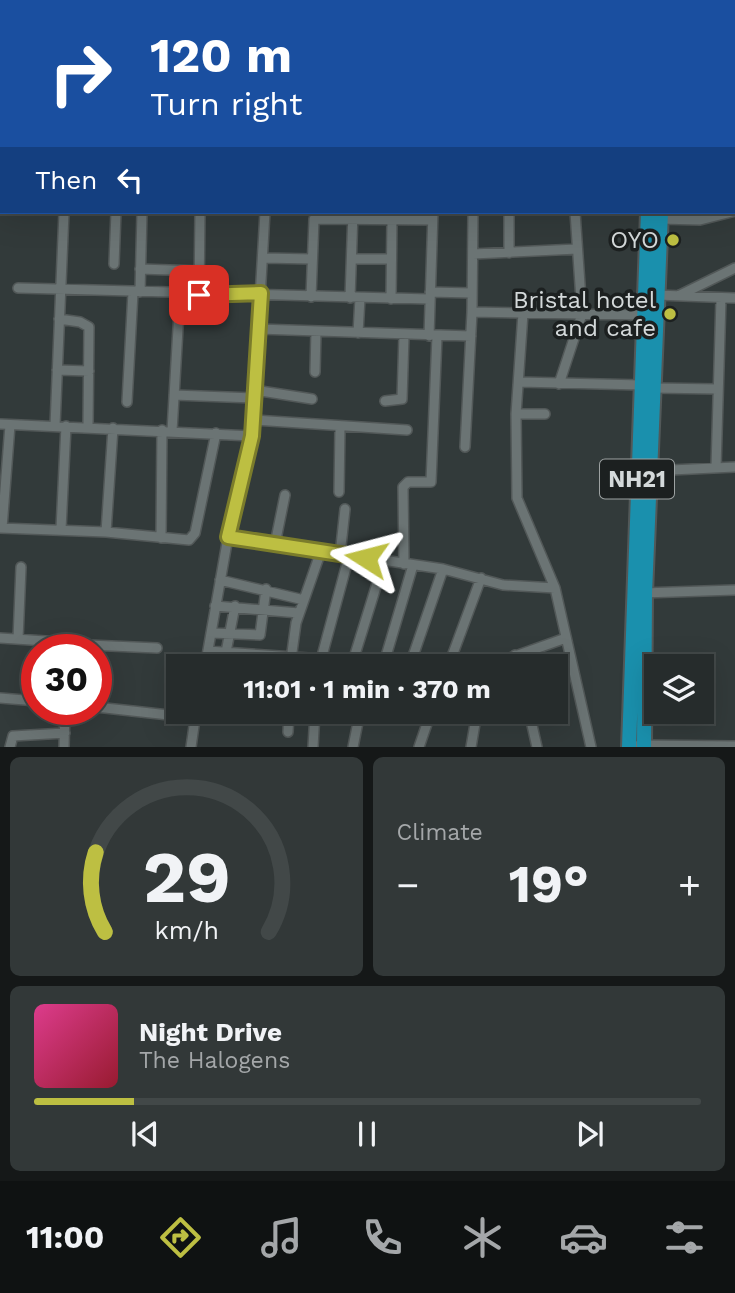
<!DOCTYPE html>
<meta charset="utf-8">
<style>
:root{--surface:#262c2c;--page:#323838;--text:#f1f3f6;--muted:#a4a7a9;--line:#424848;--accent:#bdbf42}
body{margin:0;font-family:"Work Sans",sans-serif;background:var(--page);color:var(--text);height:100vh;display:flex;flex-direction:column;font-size:26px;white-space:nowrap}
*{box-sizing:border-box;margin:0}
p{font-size:23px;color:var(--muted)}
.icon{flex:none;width:38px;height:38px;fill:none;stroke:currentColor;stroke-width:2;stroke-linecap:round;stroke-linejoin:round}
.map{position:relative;height:747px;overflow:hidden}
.drawer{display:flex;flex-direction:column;gap:10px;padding:10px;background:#151818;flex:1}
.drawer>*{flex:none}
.guide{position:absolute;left:0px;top:0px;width:735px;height:214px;box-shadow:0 7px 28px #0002,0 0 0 2px var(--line);background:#1a4fa0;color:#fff;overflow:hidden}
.controls{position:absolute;left:644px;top:654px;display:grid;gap:14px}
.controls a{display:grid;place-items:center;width:70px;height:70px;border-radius:0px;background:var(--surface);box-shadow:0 7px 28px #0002,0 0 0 2px var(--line);font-size:35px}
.speed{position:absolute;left:21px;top:634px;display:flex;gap:14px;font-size:35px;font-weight:700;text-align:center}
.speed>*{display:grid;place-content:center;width:91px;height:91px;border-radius:50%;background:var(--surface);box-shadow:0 7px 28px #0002,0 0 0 2px var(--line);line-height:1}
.speed .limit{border:10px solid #d22;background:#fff;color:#111}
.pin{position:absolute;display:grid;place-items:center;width:60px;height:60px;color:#fff;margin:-30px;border-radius:14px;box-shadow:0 4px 10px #0006}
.me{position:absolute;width:77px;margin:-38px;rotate:279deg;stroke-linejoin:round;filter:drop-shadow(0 0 5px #0008)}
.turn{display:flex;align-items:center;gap:24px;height:147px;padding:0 35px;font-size:32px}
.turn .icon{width:91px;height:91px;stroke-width:2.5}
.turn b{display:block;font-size:49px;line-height:60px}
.then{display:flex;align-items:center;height:66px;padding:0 35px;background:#0003;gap:14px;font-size:26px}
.big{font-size:52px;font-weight:700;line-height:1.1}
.drawer .tile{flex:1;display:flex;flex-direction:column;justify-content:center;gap:10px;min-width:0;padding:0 24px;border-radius:10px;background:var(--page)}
.drawer .dial{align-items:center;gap:0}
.dial svg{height:182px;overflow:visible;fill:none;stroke:var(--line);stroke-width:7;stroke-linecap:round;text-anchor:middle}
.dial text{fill:var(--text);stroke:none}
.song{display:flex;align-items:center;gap:21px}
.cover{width:84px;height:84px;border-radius:10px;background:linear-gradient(135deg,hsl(330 70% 55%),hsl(350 70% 35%))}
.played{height:7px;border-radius:4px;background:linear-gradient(90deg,var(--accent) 15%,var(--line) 15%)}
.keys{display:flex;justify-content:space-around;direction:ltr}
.heat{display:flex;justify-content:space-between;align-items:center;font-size:38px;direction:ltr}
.drawer .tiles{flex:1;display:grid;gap:10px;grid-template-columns:1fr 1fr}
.tile:last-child{grid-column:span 2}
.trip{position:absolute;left:166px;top:654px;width:402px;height:70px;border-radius:0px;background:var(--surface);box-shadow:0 7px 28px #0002,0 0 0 2px var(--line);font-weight:700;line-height:70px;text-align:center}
.menu{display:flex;height:112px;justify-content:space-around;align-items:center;background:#0f1212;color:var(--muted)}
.menu .icon{width:49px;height:49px}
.menu .on{color:var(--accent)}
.menu b{font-size:32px;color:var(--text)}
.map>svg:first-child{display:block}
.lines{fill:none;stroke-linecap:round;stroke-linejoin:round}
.minor-casing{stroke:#525858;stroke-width:12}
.highway-casing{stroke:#525858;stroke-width:18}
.minor{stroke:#6b7474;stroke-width:9}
.highway{stroke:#1a90ad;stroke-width:14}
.route-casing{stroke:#7b7c2b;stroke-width:18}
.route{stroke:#bdbf42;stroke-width:12}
.poi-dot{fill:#bdbf42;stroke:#1c2020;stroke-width:2.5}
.labels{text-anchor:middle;stroke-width:7;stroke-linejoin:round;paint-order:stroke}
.shield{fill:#1c2020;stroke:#9da2a2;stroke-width:2}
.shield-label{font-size:23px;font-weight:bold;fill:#d4d9da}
.poi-label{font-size:24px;fill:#d4d9da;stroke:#1c2020;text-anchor:end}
</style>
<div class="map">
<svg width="735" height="747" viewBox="0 0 735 747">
<rect width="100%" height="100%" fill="#323a3a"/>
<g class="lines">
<defs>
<path id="minor" d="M46 0V2
M119 2V0
M264 2V0
M733 150H735
M0 194H2
M509 212V253
M660 219 700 220 735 211
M473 254 577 249
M264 258 312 259
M352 259H391
M114 264 116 212
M140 269 199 271
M18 288 429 299
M140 292 142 212
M430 292 472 293
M199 295 200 212
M657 295 735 298
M680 295 735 268
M311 297 314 219 432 220
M350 298 353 212
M391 299 392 219
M472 312 644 315
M523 313 516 414 517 498 555 588 591 747
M59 319 80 322 89 327 88 427
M258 329 471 336
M358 333 360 298
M429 336 433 212
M57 370 89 371
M315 372 316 331
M520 382 641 385
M559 384 582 314 575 212
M653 388 718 389
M254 390 312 399
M174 395 254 398
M385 401 402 399 404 335
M127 402 133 292
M516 414H545
M254 420 407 430
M0 424 252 436
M55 426 64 212
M172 431 180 294
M465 447 472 312 473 212
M716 468 721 298
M650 471 735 467
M339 492 340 427
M0 528 106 532 189 540 195 533 216 433
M2 528 10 425
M61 529 66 426
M106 532 113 428
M228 537 443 569 503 585 555 588
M161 538 162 430
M275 544 285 495
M340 555 345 509
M404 564 403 487 408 482H431L437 336
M220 580 304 600
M642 593 735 590
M215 606 299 613
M211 633 260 635 266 589
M0 638 61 642 69 648
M18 639 21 567
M66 644 157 648
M208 651 410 665 443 569
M226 652 235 606
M515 655 518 667
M353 661 384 561
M384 663 413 565
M205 667 228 537 252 436 265 212
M290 667 296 623 321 551
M319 667 349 556
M448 667 481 578
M484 667 566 638
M0 698 37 701
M96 707 178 716
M529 712 537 747
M288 732 289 712
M639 745 735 746
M10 747 13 736 65 733
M64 747 65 709
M191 747 196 712
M313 747 315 712
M353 747 358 722
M419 747 431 712
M471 747 477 712"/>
<path id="highway" d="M657 2V0
M669 2V0
M629 747 648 212
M644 747 645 593 661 212"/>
</defs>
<use href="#minor" class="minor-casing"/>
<use href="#highway" class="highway-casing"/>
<use href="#minor" class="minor"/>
<use href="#highway" class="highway"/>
</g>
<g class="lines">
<defs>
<path id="route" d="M199 295 261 293 252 436 228 537 366 558"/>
</defs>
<use href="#route" class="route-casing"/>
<use href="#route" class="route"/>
</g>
<g class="poi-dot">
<circle cx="673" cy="240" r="7"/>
<circle cx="670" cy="314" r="7"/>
</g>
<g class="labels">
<rect class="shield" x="600" y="459.5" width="74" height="39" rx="5"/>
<g class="shield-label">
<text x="637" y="487">NH21</text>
</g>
<g class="poi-label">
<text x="659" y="248">OYO</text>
<text x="656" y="308">Bristal hotel<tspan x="656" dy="28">and cafe</tspan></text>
</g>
</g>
</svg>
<div class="controls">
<a><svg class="icon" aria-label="layers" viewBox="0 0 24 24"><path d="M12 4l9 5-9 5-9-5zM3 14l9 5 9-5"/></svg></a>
</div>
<div class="speed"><div class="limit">30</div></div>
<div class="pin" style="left:199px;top:295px;background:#d93025"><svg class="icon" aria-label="arrive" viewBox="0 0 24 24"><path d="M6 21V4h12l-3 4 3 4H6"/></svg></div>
<svg class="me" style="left:366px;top:558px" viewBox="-20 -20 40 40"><path d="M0-17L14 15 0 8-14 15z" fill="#bdbf42" stroke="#fff" stroke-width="4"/></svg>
<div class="trip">11:01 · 1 min · 370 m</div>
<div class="guide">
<div class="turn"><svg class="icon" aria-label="right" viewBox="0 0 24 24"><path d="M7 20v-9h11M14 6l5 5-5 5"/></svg><div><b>120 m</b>Turn right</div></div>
<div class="then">Then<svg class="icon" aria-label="left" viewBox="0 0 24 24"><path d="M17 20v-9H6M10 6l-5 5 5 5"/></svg></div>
</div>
</div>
<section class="drawer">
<div class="tiles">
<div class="tile dial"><svg viewBox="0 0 100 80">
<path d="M14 69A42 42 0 1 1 86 69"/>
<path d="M14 69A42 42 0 0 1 10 34" stroke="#bdbf42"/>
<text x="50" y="56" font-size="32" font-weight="700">29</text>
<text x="50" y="72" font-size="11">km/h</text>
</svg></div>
<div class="tile"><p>Climate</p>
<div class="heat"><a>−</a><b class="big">19°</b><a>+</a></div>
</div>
<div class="tile">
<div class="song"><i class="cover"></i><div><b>Night Drive</b><p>The Halogens</p></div></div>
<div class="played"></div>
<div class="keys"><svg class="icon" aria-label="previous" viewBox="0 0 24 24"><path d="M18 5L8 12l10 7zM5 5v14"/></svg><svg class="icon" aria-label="pause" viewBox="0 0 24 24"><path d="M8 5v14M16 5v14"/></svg><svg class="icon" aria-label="next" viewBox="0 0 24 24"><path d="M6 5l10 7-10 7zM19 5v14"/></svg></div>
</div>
</div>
</section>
<nav class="menu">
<b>11:00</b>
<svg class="icon on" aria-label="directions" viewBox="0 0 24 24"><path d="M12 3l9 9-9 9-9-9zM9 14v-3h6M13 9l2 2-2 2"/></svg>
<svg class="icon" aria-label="music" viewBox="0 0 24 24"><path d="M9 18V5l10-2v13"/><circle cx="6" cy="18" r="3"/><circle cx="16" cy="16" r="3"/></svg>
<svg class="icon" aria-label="phone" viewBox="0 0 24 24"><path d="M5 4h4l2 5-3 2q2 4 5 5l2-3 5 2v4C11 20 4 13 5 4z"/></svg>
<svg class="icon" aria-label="climate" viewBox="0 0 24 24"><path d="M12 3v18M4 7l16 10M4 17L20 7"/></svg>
<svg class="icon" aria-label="car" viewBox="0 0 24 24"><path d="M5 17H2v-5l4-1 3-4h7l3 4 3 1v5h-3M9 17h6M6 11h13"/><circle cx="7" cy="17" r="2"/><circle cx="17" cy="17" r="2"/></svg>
<svg class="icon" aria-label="filters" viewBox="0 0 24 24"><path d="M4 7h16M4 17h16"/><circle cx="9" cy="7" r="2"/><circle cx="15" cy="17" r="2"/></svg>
</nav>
